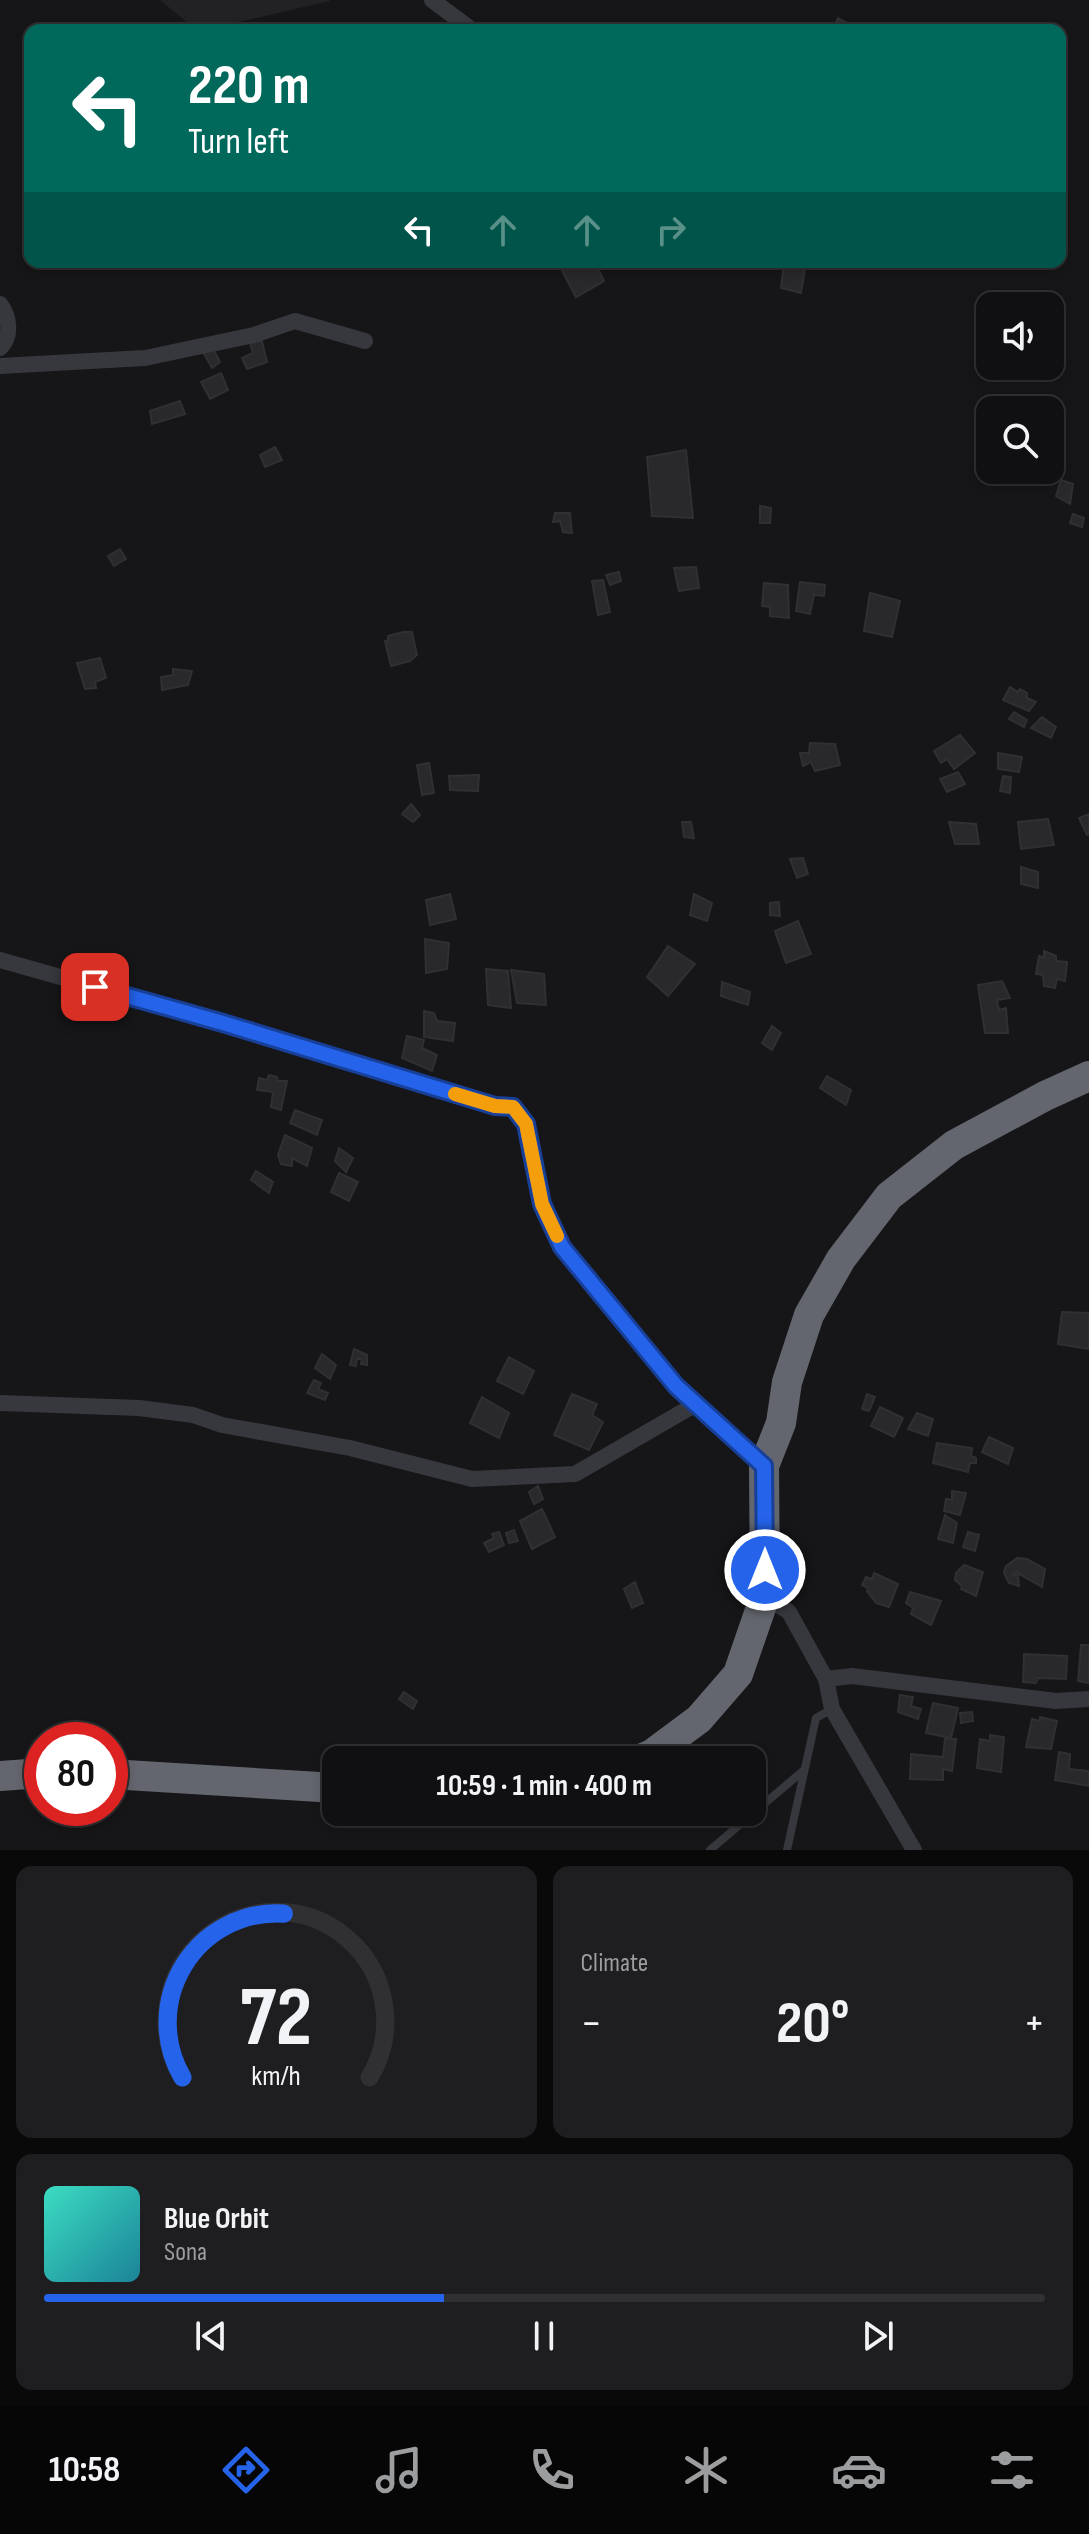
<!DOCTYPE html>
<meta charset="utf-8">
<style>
:root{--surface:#101012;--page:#1e1e20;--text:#f1f3f6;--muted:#9c9d9f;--line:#303032;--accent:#2563eb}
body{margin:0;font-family:"Sofia Sans Condensed",sans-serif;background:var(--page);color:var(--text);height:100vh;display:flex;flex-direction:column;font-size:30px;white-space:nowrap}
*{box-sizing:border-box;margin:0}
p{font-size:26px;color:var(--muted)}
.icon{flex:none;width:44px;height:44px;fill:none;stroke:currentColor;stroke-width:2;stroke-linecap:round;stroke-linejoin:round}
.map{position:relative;height:1850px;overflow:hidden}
.drawer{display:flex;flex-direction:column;gap:16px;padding:16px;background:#09090a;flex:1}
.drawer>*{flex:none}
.hud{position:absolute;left:24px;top:24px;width:1042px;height:244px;border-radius:16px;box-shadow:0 4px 12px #0003,0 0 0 2px var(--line);background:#00695c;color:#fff;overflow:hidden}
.fabs{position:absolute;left:976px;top:292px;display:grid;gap:16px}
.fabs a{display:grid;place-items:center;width:88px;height:88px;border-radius:16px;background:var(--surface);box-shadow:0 4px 12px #0003,0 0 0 2px var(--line);font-size:40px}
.speed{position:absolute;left:24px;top:1722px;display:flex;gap:16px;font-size:40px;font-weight:700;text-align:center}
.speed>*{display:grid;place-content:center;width:104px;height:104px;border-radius:50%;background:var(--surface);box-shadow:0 4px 12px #0003,0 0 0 2px var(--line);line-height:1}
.speed .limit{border:12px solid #d22;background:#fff;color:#111}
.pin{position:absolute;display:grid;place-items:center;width:68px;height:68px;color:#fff;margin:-34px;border-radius:16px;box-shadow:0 4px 12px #0006}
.me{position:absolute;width:88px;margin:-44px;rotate:0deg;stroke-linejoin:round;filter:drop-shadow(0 0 6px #0008)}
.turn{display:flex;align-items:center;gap:28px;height:168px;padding:0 32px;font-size:36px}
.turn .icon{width:104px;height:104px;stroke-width:2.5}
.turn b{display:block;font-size:56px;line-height:68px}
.lanes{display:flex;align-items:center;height:76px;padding:0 32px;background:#0003;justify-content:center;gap:40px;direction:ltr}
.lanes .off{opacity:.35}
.big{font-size:60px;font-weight:700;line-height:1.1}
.drawer .widget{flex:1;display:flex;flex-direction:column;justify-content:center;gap:12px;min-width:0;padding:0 28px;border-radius:16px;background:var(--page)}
.drawer .dial{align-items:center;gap:0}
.dial svg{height:208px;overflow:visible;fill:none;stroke:var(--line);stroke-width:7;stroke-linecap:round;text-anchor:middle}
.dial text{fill:var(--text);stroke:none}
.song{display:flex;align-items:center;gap:24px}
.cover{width:96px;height:96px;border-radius:12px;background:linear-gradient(135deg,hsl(170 70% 55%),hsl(190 70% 35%))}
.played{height:8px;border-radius:4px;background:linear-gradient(90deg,var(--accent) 40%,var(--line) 40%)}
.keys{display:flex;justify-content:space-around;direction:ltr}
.heat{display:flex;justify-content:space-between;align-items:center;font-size:44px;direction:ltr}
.drawer .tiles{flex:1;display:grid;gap:16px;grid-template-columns:1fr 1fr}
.widget:last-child{grid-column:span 2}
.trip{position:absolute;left:322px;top:1746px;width:444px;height:80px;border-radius:16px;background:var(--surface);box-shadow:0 4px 12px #0003,0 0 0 2px var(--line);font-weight:700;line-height:80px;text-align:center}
.menu{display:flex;height:128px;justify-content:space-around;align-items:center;background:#060607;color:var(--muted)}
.menu .icon{width:56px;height:56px}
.menu .on{color:var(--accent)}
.menu b{font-size:36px;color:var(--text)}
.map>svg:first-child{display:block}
.built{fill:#222225}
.building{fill:#29292c;stroke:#303034;stroke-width:2}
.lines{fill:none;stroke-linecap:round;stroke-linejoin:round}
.lane{stroke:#37383d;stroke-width:8}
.street{stroke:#37383d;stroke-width:16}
.highway{stroke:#63666e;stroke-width:30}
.route-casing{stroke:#184099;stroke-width:20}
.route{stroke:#2563eb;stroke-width:14}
.slow{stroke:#f59e0b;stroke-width:14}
</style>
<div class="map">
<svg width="1089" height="1850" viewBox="0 0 1089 1850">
<rect width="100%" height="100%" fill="#161618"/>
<path class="built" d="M160 0H329L330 1 204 30H196Z"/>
<path class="building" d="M838 18 856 28V30H833Z
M560 262H595L604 281 576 297 558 263Z
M784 262 806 263 801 293 781 288Z
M262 341 267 362 247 369 242 358 253 353 250 343Z
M211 345 220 362 212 368 203 352Z
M221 373 228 390 210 399 201 382Z
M180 401 185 414 152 424 150 411Z
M275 447 282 460 265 467 260 455Z
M686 450 693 518 652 516 647 457Z
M1061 480 1073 484 1070 504 1056 496Z
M760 506 771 508 770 523H760Z
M555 513H570L572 533 563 532 560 521 553 522Z
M1073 514 1084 518 1082 527 1070 523Z
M120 549 126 559 114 566 108 556Z
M696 567 699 588 679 591 674 568Z
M619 572 621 581 610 585 606 575Z
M603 580 610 612 598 615 592 581Z
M800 582 825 585 824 596 814 595 810 614 796 611Z
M764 583 788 585 789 618 770 616V607L762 606Z
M870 593 900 601 892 637 864 631Z
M403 632H412L417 655 410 661 391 666 385 641 388 642V636Z
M100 658 106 678 95 682 96 688 85 689 77 663Z
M173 669 192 671 188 685 162 690 161 677 173 675Z
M1010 687 1018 692 1020 689 1027 693V698L1036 702 1029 711 1003 700Z
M1014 712 1027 720 1024 727 1009 719Z
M1042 717 1056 727 1051 738 1031 728Z
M960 735 975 753 954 769 947 759 941 763 934 751Z
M810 743 835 744 840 765 815 771 811 762 803 766 800 753H809Z
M998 753 1022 757 1019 772 998 769Z
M429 763 434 793 422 795 417 765Z
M958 772 965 784 947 792 940 779Z
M479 775 478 791 450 790 449 776Z
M1003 776 1011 777 1010 793 1000 791Z
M411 804 420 815 413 822 402 814Z
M1089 814V834L1087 835 1079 818Z
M1048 819 1054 845 1021 849 1018 822Z
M682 822H691L694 838 684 837Z
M949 822 976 824 979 844H955Z
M803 858 808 874 797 878 790 859Z
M1021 867 1038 872V888L1021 884Z
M450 894 456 919 430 925 426 900Z
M694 894 712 903 707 921 690 915Z
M779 902 780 916 770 915V903Z
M798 921 811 954 786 963 775 931Z
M425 939 449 943 447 969 426 973Z
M668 946 695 964 668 996 647 977Z
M1044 951 1056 956V961L1067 962 1065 981 1057 979 1055 988 1044 986 1043 975 1036 974 1039 956 1044 958Z
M486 969 508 971 511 1008 488 1005Z
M511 970 544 974 546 1005 517 1003Z
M1002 981 1010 998 997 1000 999 1010 1006 1008 1008 1033H985L978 985Z
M722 982 750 992 748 1005 721 996Z
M424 1011 434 1013 437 1021 455 1023 453 1041 424 1037Z
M772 1026 781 1033 772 1050 762 1043Z
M407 1036 424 1040 422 1048 437 1055 432 1071 402 1058Z
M269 1075 277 1077 278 1081H287L281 1110 271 1107 273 1092 257 1090 259 1078 267 1080Z
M827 1076 851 1090 846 1105 820 1088Z
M295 1110 322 1120 317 1135 290 1123Z
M285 1135 312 1148 307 1166 292 1158V1166L281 1164 278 1155Z
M339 1148 353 1158 346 1172 335 1161Z
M256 1171 273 1182 269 1193 251 1180Z
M339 1173 358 1182 349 1201 331 1192Z
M1062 1312 1089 1313V1349L1058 1344Z
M354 1349 367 1355V1365L361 1364 362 1359H357L356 1366 350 1365Z
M322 1354 336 1365 330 1379 315 1368Z
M509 1357 534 1371 523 1394 497 1381Z
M314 1380 321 1383 318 1389 328 1393 325 1400 307 1393Z
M572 1394 597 1404 592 1415 603 1422 589 1450 554 1435Z
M867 1394 875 1397 869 1411 862 1409Z
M482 1397 509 1413 499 1438 470 1423Z
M880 1407 903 1418 894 1437 871 1426Z
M917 1413 933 1419 928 1436 908 1429Z
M989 1437 1013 1448 1008 1464 982 1452Z
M937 1443 972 1448 971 1456 976 1458V1463H970L968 1472 933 1463Z
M538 1486 543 1499 534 1504 529 1492Z
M952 1491 966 1493 960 1515 944 1511 946 1499 952 1500Z
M542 1509 555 1537 532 1549 520 1521Z
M945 1515 957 1523 953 1543 938 1539Z
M514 1530 518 1541 509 1543 506 1533Z
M499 1532 504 1545 489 1552 484 1543 494 1538 492 1534Z
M968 1532 979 1535 975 1551 963 1547Z
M1017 1558 1027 1559 1045 1569 1042 1587 1016 1572 1013 1575H1018L1019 1586 1009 1583 1004 1573 1006 1566Z
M964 1565 983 1572 976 1596 961 1589 962 1586 955 1580 956 1573Z
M874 1573 898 1584 889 1607 876 1603 867 1591 868 1588 862 1585 866 1577 872 1579Z
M635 1582 643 1603 632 1608 624 1589Z
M910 1592 941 1601 931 1625 911 1614 913 1608 906 1603Z
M1081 1645H1089V1683L1078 1681Z
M1024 1654 1067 1656 1066 1679 1038 1678 1036 1683 1023 1682Z
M404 1692 417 1701 413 1709 399 1699Z
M900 1695 913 1697 911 1706 921 1709 918 1719 898 1712Z
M933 1703 958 1708 951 1738 926 1733Z
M972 1712 973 1721 961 1723 960 1713Z
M1040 1717 1057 1721 1051 1749 1026 1747 1032 1719 1040 1721Z
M990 1735 1004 1737 1001 1772 977 1768 980 1739 990 1741Z
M945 1739H956L952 1771 943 1769V1780L910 1779 911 1754 943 1757Z
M1059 1752 1070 1754 1069 1769 1089 1771V1786L1055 1780Z"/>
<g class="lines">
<path class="lane" d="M710 1850 804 1770
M787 1850 816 1718 832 1709"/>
<path class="street" d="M432 0 472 30
M0 304C10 317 12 337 0 348
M0 366 145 358 254 335 295 321 365 341
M0 960 223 1023 495 1106 513 1107 526 1124 542 1204 562 1247 676 1386 764 1466
M0 1403 139 1408 193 1415 222 1425 350 1448 472 1479 575 1474 696 1404
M765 1596 789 1612 826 1679 832 1709 914 1850
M826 1679 852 1676 1056 1701 1089 1699"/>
<path class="highway" d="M638 1760 652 1754 699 1719 738 1674 765 1596 764 1466 781 1423 787 1382 809 1315 841 1259 889 1196 954 1145 1045 1096 1089 1076
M110 1774 336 1788
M0 1776 42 1773"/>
</g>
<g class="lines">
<defs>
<path id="route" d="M95 987 223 1023 495 1106 513 1107 526 1124 542 1204 562 1247 676 1386 764 1466 765 1570"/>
</defs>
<use href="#route" class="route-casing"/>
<use href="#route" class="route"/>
<path class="slow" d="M455 1094 495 1106 513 1107 526 1124 542 1204 557 1236"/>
</g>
</svg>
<div class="fabs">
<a><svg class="icon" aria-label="sound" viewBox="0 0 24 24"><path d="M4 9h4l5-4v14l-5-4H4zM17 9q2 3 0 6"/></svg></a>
<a><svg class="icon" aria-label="search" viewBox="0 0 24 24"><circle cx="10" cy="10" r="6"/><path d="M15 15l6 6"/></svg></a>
</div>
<div class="speed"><div class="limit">80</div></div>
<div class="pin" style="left:95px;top:987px;background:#d93025"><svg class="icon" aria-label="arrive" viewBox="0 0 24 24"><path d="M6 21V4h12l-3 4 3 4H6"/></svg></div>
<svg class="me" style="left:765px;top:1570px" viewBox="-20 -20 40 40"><circle r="17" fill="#2563eb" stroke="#fff" stroke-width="3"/><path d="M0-11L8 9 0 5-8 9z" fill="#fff"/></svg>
<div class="trip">10:59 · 1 min · 400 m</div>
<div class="hud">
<div class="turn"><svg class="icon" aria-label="left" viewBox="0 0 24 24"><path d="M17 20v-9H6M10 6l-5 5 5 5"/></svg><div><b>220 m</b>Turn left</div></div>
<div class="lanes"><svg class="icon" aria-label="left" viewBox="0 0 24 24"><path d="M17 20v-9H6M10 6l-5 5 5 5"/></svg><svg class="icon off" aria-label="ahead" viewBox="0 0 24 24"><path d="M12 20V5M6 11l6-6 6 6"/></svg><svg class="icon off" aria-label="ahead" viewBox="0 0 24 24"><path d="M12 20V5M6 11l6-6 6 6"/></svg><svg class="icon off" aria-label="right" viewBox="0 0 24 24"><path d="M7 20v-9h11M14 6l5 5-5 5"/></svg></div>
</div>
</div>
<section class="drawer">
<div class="tiles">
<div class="widget dial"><svg viewBox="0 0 100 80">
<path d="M14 69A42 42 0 1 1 86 69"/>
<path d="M14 69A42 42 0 0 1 53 6" stroke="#2563eb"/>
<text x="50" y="56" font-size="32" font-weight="700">72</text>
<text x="50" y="72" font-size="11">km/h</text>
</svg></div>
<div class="widget"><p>Climate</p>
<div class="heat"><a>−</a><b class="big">20°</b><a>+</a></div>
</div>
<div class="widget">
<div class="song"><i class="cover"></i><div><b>Blue Orbit</b><p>Sona</p></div></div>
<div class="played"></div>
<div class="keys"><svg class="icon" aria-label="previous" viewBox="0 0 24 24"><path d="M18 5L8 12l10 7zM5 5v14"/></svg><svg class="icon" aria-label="pause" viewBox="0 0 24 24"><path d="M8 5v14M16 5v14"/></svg><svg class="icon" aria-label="next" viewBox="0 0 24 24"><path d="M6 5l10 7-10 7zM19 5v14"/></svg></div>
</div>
</div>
</section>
<nav class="menu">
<b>10:58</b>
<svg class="icon on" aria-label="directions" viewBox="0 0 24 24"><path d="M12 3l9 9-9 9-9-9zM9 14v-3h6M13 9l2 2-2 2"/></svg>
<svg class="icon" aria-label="music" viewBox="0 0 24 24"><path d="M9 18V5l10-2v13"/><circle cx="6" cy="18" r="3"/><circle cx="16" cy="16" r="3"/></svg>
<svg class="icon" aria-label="phone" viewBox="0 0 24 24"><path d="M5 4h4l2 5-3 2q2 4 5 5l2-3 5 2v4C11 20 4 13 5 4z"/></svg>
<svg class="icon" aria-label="climate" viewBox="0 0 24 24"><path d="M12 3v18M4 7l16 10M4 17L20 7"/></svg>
<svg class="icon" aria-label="car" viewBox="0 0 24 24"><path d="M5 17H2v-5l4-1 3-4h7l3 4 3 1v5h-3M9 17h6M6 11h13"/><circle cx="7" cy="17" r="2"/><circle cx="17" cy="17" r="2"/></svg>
<svg class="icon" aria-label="filters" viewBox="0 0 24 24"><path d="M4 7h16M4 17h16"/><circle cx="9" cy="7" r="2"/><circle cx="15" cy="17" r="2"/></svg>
</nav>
